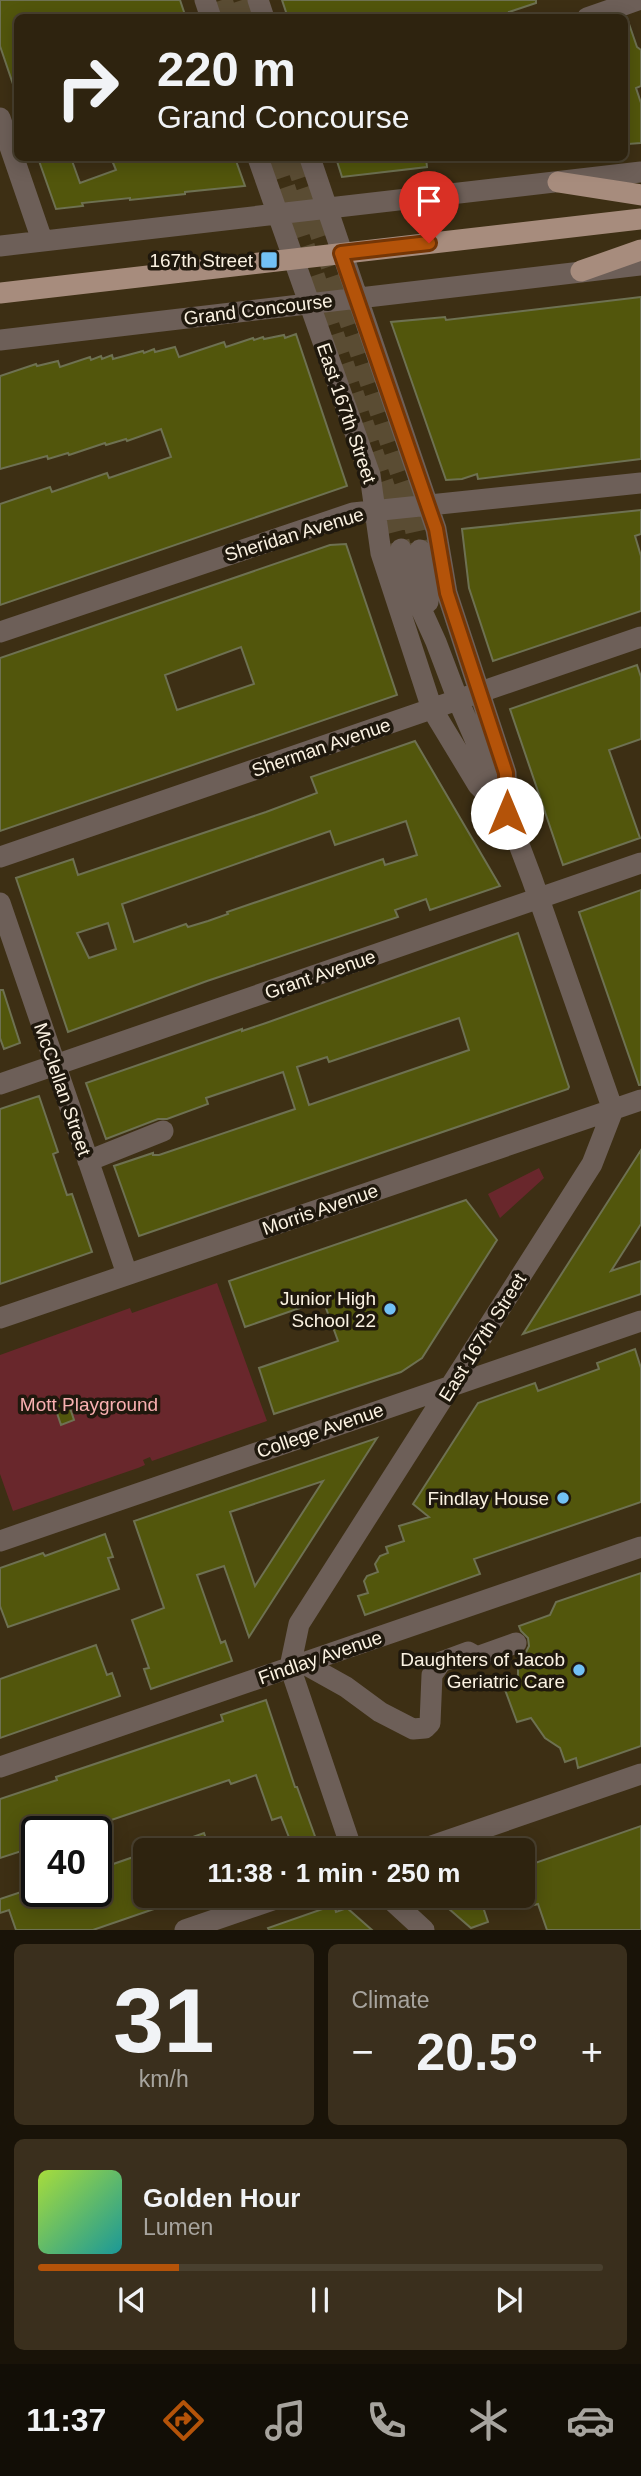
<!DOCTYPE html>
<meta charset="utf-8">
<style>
:root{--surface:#2e230f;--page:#3a2f1d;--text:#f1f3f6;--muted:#a7a49e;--line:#49402f;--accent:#b45309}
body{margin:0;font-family:Helvetica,sans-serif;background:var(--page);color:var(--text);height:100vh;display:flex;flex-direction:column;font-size:26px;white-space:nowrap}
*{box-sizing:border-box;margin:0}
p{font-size:23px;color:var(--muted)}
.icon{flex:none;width:38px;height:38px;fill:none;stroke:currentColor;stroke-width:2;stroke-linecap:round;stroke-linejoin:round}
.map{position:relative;height:1930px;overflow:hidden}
.details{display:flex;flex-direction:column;gap:14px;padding:14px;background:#191308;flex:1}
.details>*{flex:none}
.top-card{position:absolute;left:14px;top:14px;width:614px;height:147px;border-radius:10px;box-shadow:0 4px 18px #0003,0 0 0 2px var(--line);background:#2e230f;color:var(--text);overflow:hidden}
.speed{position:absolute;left:21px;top:1816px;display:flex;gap:14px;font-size:35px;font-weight:700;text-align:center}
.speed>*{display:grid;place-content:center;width:91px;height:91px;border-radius:50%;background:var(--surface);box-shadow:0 4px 18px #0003,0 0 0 2px var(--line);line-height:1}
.speed .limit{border:4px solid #111;border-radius:10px;background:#fff;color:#111}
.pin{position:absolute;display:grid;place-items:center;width:60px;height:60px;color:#fff;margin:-72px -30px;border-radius:50% 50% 50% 0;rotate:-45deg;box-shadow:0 0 7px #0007}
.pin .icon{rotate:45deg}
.me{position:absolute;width:77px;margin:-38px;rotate:0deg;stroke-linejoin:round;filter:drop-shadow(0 0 5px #0008)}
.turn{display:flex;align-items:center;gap:24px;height:147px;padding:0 28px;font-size:32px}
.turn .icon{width:91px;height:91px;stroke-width:2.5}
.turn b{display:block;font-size:49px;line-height:60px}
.big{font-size:52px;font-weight:700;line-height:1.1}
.details .card{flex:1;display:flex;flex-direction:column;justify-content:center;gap:10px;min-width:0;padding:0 24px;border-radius:10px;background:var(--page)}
.details .dial{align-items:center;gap:0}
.dial b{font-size:91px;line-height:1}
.song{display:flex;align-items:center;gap:21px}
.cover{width:84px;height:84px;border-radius:10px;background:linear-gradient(135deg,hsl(80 70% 55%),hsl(180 70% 35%))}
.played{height:7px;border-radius:4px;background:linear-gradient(90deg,var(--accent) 25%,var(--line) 25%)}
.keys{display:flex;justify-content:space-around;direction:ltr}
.heat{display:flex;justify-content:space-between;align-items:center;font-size:38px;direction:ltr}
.details .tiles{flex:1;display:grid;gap:14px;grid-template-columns:1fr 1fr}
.card:last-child{grid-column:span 2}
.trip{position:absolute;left:133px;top:1838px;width:402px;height:70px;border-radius:10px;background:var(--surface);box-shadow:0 4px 18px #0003,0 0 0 2px var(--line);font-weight:700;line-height:70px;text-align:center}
.tab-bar{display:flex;height:112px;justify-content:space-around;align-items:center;background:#120e06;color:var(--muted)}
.tab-bar .icon{width:49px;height:49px}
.tab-bar .on{color:var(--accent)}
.tab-bar b{font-size:32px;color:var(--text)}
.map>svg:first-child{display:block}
.green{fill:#69272c}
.building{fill:#52560c;stroke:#6e7152;stroke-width:2;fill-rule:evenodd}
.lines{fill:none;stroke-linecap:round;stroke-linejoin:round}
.minor-tunnel{stroke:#5a4c33;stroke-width:21;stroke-dasharray:21 10;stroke-linecap:butt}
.minor{stroke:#6d5f58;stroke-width:21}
.major{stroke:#a78c7d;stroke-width:21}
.route-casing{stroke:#753606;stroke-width:18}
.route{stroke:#b45309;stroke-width:12}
.poi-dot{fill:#72c1f5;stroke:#1f180d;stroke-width:2.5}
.labels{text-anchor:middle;stroke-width:7;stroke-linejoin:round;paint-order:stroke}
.poi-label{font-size:19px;fill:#fbf2e2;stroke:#1f180d;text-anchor:end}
.street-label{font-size:19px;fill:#fbf2e2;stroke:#1f180d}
.park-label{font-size:19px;fill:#f9b0b1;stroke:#1f180d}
</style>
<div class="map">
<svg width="641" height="1930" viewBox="0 0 641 1930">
<rect width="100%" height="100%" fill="#3d2f14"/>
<path class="green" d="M539 1168 544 1178 500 1218 488 1194Z
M217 1283 267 1421 152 1461 150 1457 143 1460 145 1465 138 1468 13 1511 0 1474V1355L130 1308 132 1313Z"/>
<path class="building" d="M0 0H180L186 18H18V90H15L0 46Z
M282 0H536V3L509 12 511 18H288Z
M627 18 637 47 641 50V86L636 88 641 103V143L628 144 625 135V19Z
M38 158H71L80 183 116 170 111 158H235L245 186 185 192V194L130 200V198L82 203 83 206 56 209Z
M336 158H426L427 167 342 177Z
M641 297V459L478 479 477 474 462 479 446 480 391 322 445 317 446 320Z
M296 334 347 486 0 605V504L50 487 52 492 107 473 109 478 171 457 161 429 127 441 126 439 106 445 105 443 69 455 68 453 48 459 47 456 0 469V376L36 364 37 366 58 361 60 367 90 357 91 360 101 356 102 359 112 355 113 359 143 351 144 353 154 349 155 352 175 347 179 357 224 342 226 347 253 338 254 340 263 337 264 339 284 335 285 338Z
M641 510V534L635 536 641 556V611L493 661 469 588 462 529Z
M346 544 397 695 0 831V658L330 545ZM241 647 254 684 177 710 165 675Z
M637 665 641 677V739L609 750 640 838 563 865 510 709Z
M415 741 500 886 430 910 426 899 395 910 398 917 207 981 68 1032 16 878 73 859 78 875 266 812 317 793 311 777ZM406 821 417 855 385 865 383 859 227 912 228 914 208 921 188 927 186 924 134 942 122 904 330 831 335 845ZM108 923 116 949 89 958 77 933Z
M641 890V1085H639L579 912Z
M518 933 569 1087 568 1089 139 1236 114 1166 153 1153V1155H159L295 1109 283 1072 206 1098 208 1104 167 1119H158L106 1139 86 1083 242 1029V1031L266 1023ZM459 1018 469 1050 309 1105 297 1067 327 1057 329 1062Z
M0 990H3L20 1043 4 1049 0 1038Z
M39 1096 58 1152 53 1154 67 1195 72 1194 92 1252 0 1284V1109Z
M641 1150V1224L611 1271 641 1261V1294L523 1334Z
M466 1200 497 1240 422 1358 401 1372 274 1414 259 1368 338 1341 323 1300 245 1327 229 1281Z
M635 1349 641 1368V1502L474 1559 480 1574 365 1615 358 1596 368 1593 364 1581 367 1576 378 1572 375 1564 380 1556 388 1553 386 1547 404 1541 399 1526 429 1517 413 1504 478 1403 535 1383 538 1391 599 1369 597 1363Z
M67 1399 74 1420 61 1425 54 1404Z
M377 1438 249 1637 224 1566 197 1575 221 1643 225 1641 232 1661 151 1689 144 1669 149 1668 132 1620 164 1608 134 1521ZM323 1481 255 1586 230 1512Z
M105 1534 113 1557 108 1558 119 1589 8 1627 0 1606V1568L43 1553 45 1556Z
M641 1573V1746L578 1768 576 1758 565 1762 560 1748 545 1738 531 1718 517 1722 504 1687 518 1682V1656L526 1652 529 1646 528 1638 521 1631 519 1626 550 1615 556 1602Z
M96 1645 107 1675 112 1673 120 1696 0 1738V1679Z
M266 1700 295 1787H297L320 1850H294L281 1817 272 1820 256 1775 231 1784 229 1780 76 1832H37V1846L0 1858V1799L57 1780 56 1777 223 1721 221 1715Z
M641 1826V1930H547L538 1904 534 1905 526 1880 532 1878 530 1872 535 1871 532 1864Z
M204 1833 210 1850H162V1848Z
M145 1853V1895H186V1898L93 1930H16L9 1910 0 1913V1899L24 1891 25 1895 34 1892H103L96 1870Z
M433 1895H479L488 1922 471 1928Z
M334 1905 336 1912 347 1908 372 1930H269L268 1928Z"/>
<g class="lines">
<path class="minor-tunnel" d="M222 0 228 18
M242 0 248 18
M275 158 387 495 401 549
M295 158 407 492 420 550"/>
<path class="minor" d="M205 0 211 18
M258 0 264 18
M587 18 638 0
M0 118 42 240
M258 158 370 475 381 553 432 709 478 785 499 806
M310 158 436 529 447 593 506 773 507 803
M0 246 641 172
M0 340 641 265
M420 550 428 602
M0 632 353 513 641 483
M0 857 641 637
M0 903 127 1274
M0 1084 641 863
M88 1161 163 1131
M0 1318 641 1100
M0 1541 641 1321
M303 1663 346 1687 380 1712 413 1729 425 1728 430 1723 432 1675 441 1662 468 1652 477 1657 516 1643
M0 1767 641 1547
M352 1850 290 1667 299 1624 592 1164 613 1110 532 879 507 813 458 700 436 642 412 589 401 549
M420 1850 641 1774
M386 1895 424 1930
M185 1930 287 1895"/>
<path class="major" d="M558 182 641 195
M581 271 641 250
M0 293 641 219"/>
</g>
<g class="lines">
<defs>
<path id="route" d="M429 243 341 253 436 529 447 593 506 773 507 813"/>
</defs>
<use href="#route" class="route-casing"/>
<use href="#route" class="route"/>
</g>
<g class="poi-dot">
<rect x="260" y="251" width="18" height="18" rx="3.5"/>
<circle cx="390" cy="1309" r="7"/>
<circle cx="563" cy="1498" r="7"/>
<circle cx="579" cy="1670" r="7"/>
</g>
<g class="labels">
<g class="poi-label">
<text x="253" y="267">167th Street</text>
<text x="376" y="1305">Junior High<tspan x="376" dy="22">School 22</tspan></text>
<text x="549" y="1505">Findlay House</text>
<text x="565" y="1666">Daughters of Jacob<tspan x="565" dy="22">Geriatric Care</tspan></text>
</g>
<g class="street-label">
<text transform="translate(258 309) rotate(-7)" y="7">Grand Concourse</text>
<text transform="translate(347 413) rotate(71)" y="7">East 167th Street</text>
<text transform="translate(294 534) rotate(-17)" y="7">Sheridan Avenue</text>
<text transform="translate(321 747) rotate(-19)" y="7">Sherman Avenue</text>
<text transform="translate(320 974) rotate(-19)" y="7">Grant Avenue</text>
<text transform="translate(63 1089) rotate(71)" y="7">McClellan Street</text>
<text transform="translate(320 1209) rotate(-19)" y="7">Morris Avenue</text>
<text transform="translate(482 1337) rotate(-58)" y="7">East 167th Street</text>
<text transform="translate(320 1430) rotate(-19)" y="7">College Avenue</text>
<text transform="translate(320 1657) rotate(-19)" y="7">Findlay Avenue</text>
</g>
<g class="park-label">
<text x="89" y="1411">Mott Playground</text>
</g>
</g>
</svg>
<div class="speed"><div class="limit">40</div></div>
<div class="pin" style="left:429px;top:243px;background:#d93025"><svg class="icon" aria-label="arrive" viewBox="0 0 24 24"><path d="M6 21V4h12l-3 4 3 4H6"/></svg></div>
<svg class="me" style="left:507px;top:813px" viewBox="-20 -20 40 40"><circle r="19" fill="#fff"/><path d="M0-13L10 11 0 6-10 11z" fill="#b45309"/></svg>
<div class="trip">11:38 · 1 min · 250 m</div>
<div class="top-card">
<div class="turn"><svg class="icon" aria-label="right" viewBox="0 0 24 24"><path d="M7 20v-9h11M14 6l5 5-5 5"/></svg><div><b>220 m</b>Grand Concourse</div></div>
</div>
</div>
<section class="details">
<div class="tiles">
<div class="card dial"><b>31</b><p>km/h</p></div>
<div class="card"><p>Climate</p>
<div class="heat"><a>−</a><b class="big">20.5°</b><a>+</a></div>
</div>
<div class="card">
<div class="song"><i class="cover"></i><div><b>Golden Hour</b><p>Lumen</p></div></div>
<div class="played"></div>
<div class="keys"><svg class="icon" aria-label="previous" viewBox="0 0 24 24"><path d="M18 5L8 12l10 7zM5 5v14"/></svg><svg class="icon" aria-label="pause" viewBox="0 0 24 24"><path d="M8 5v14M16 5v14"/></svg><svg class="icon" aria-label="next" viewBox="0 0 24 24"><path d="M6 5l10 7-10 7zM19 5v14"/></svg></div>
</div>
</div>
</section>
<nav class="tab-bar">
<b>11:37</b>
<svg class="icon on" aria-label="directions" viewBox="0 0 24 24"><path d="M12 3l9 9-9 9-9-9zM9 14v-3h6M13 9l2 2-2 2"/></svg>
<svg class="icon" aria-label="music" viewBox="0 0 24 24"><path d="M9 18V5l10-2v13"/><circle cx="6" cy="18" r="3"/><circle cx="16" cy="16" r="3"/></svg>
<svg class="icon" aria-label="phone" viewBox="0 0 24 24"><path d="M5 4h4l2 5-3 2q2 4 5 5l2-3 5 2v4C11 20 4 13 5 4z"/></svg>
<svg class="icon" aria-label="climate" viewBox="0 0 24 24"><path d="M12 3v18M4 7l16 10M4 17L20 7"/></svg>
<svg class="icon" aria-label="car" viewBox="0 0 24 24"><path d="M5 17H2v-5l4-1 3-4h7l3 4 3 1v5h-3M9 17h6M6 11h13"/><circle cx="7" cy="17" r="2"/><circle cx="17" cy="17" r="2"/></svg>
</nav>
